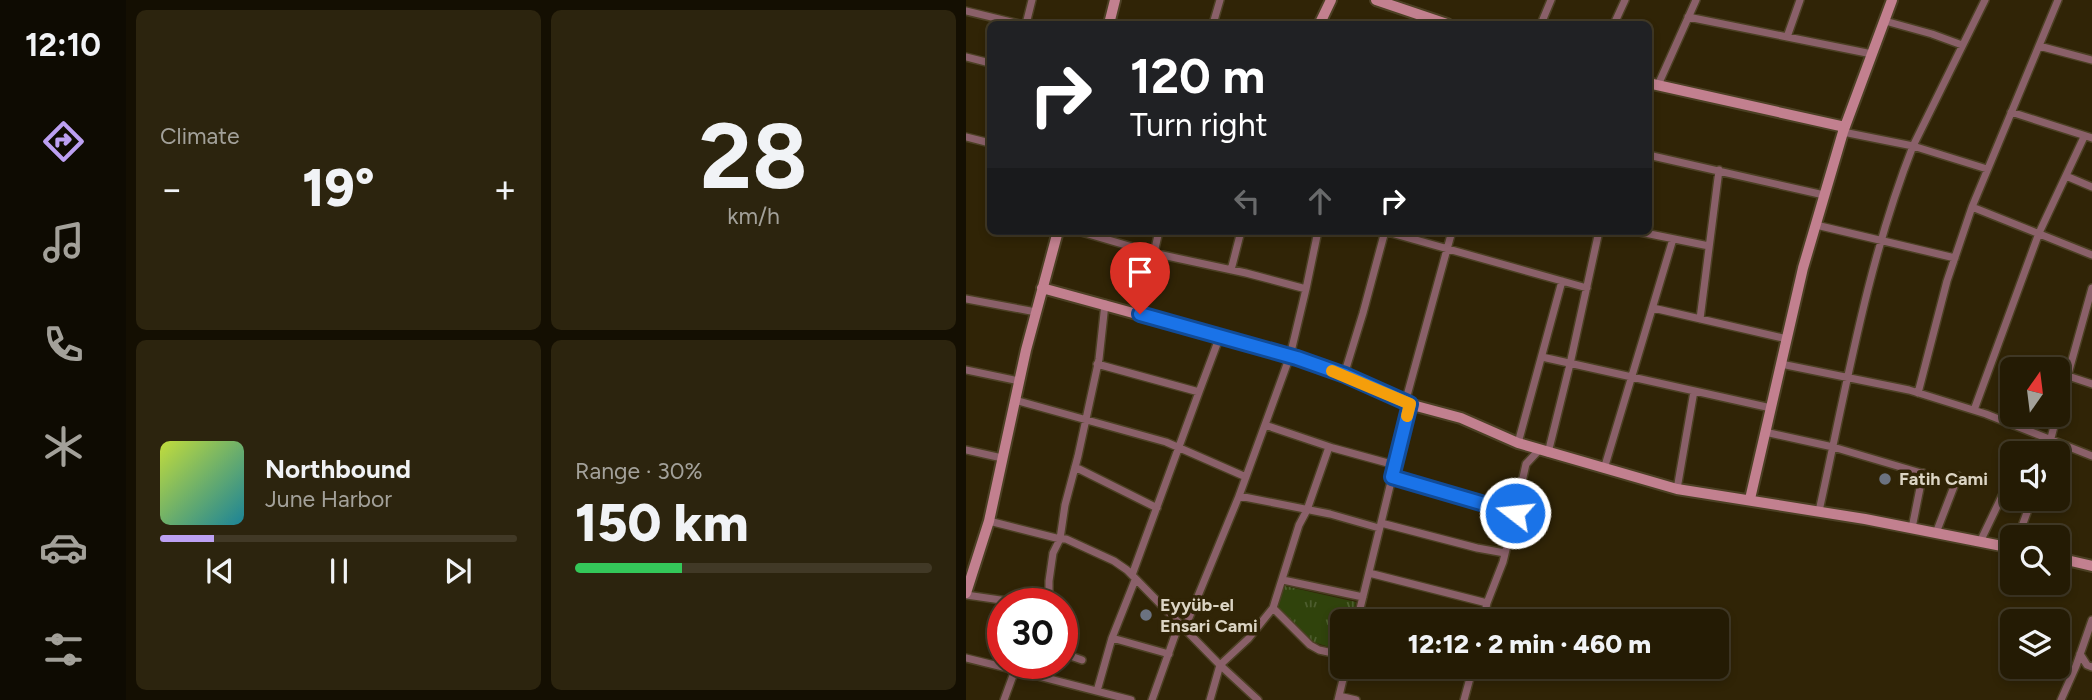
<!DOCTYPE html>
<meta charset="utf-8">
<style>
:root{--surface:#241b04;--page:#2c240e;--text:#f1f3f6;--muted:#a3a19a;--line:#413926;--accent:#bca0f2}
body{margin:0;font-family:Figtree,sans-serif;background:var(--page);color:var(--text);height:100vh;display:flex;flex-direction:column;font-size:26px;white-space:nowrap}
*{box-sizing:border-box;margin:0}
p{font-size:23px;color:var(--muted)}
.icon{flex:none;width:38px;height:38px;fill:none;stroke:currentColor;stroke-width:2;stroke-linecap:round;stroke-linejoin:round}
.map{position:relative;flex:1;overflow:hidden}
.side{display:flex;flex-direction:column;gap:10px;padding:10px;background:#140f02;width:840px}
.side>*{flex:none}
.banner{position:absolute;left:21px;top:21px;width:665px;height:214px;border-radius:10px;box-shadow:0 4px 10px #0003,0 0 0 2px var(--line);background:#202124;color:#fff;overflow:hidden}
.needle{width:46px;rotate:14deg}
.fabs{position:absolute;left:1034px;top:357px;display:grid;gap:14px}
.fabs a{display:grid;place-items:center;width:70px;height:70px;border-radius:10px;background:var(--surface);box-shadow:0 4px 10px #0003,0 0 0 2px var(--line);font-size:35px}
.speed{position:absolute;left:21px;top:588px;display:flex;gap:14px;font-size:35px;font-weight:700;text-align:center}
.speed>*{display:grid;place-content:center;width:91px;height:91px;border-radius:50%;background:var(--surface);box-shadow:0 4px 10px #0003,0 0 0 2px var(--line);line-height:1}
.speed .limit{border:10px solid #d22;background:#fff;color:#111}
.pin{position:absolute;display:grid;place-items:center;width:60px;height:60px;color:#fff;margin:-72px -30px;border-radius:50% 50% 50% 0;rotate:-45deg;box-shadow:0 0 7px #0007}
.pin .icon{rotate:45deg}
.me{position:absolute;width:77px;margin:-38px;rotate:286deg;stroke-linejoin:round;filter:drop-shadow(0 0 5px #0008)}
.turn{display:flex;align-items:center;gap:24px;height:147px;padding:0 28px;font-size:32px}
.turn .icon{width:91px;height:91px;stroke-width:2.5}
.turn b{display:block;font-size:49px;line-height:60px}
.lanes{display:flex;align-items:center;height:66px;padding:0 28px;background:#0003;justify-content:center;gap:35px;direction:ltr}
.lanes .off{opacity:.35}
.big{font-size:52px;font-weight:800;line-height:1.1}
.side .widget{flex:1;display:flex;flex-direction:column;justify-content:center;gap:10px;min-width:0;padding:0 24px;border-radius:10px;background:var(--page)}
.side .dial{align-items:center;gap:0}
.dial b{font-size:91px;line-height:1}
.song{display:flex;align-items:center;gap:21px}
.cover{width:84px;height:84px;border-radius:10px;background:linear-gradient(135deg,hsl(70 70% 55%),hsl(190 70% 35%))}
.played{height:7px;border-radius:4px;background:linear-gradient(90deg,var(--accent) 15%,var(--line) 15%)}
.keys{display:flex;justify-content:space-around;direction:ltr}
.heat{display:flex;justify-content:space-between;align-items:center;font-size:38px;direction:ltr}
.charge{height:10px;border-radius:5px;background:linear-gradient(90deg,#34c759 30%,var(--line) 0)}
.side .tiles{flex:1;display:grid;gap:10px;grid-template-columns:repeat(2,1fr)}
.trip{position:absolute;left:364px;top:609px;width:399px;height:70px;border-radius:10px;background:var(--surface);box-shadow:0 4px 10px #0003,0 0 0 2px var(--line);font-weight:800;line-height:70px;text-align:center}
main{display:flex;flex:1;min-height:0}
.tabs{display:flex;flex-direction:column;width:126px;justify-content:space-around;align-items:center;background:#0e0b02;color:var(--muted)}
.tabs .icon{width:49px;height:49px}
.tabs .active{color:var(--accent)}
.tabs b{font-size:32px;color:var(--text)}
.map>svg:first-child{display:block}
.park{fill:url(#park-tufts)}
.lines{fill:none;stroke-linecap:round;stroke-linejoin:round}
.street-casing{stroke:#4c4024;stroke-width:10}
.secondary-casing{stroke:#4c4024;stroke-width:14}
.street{stroke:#8a6069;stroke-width:7}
.secondary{stroke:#c2808f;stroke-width:10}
.route-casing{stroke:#114b97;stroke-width:18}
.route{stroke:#1a73e8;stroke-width:12}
.slow{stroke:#f59e0b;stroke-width:12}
.worship-dot{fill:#6b7280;stroke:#302406;stroke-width:2.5}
.labels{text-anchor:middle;stroke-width:7;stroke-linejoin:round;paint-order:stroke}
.poi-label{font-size:18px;font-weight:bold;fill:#dcd5c4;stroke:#302406;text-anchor:start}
</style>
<main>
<nav class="tabs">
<b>12:10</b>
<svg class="icon active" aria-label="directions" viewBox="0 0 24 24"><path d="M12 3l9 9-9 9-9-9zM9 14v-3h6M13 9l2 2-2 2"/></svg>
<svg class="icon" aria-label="music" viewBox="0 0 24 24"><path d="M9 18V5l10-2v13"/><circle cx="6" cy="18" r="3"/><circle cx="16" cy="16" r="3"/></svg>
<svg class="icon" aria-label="phone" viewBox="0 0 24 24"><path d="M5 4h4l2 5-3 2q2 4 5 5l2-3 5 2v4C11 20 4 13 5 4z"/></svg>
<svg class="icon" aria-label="climate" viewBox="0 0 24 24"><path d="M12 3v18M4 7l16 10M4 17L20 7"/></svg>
<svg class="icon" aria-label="car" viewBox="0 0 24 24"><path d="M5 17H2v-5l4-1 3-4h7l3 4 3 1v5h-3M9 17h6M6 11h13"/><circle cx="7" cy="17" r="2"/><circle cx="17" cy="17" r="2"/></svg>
<svg class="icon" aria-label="filters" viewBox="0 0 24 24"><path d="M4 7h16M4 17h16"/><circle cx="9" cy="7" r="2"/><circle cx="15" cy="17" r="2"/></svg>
</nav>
<section class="side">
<div class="tiles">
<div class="widget"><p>Climate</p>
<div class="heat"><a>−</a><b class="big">19°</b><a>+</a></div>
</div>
<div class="widget dial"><b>28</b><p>km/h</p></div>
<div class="widget">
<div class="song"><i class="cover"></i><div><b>Northbound</b><p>June Harbor</p></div></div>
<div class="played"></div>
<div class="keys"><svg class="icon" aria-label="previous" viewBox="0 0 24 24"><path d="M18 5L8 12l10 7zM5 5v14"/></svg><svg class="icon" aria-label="pause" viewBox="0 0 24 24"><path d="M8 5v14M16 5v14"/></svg><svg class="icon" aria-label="next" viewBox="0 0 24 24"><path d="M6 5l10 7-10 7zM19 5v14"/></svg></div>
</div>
<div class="widget"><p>Range · 30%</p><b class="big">150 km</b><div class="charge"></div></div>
</div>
</section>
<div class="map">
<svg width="1126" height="700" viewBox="0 0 1126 700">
<defs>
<pattern id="park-tufts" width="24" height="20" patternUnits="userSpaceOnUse" patternTransform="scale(1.75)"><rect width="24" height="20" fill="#30430c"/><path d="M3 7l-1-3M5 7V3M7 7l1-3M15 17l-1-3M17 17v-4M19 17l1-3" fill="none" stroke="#4d5d2e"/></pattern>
</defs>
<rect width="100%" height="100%" fill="#302406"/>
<path class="park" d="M319 586 390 602 386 621H376V651L347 642 311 607Z"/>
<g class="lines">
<defs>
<path id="street" d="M1092 0 1006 207 1126 255
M0 11 54 24
M722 17 906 54
M919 21 966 34 996 45
M60 24 66 0
M247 24 254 0
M575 24 585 0
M648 24 659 0
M821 37 834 0
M1073 46 1126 60
M0 57 24 63
M692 85 730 0
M1045 112 1126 138
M877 132 947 146 1019 0
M0 137 24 143
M682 155 858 195
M1100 176 1126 187
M850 225 989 258
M112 231 187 253 280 273 340 289 324 356 273 496 364 514 413 528
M418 231 621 288
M669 231 743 246
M265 270 275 231
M340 289 352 231
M0 299 70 312
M687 308 821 339
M174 314 193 231
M734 319 753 170
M576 357 805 408
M131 364 233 392 254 336
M815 364 943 390 1020 414 1126 456
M0 370 53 381
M378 375 397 313 419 231
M1102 376 1126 384
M952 393 981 281 1006 207
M49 400 200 442 280 477
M439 403 486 231
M1008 410 1073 233 1118 137
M1092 410 1126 288
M299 425 367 448 429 465
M799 432 867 447 972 478
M552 443 596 281
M0 450 36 458
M582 453 604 364 633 231
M1081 453 1091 415
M109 467 191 508
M638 469 707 239
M426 477 549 513 537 562 521 603 517 621
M711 489 728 391
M853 511C880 389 901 263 947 146L1021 169
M549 513 560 464 573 450
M23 521 94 539H100L148 561 161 570 254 665 282 639 307 608 333 525 341 510 363 447
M415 523 511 548 539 553
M946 528 957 473
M970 533 992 476
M1052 537 1066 499
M1014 542 1036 496
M403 573 521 603
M166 575 233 392
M317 580 397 597
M0 595 62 604
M83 604V581L87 553 94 539 99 505 112 456 133 359 139 304
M307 608 344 645 353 650 376 655
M391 621 444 404
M218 630 273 496
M146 638 203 654
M96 653 116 660
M1114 654 1121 665 1126 667
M0 658 49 670
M69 675 73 663
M131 691 146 638 169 580
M373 696 390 700
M38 700 49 670 165 700
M186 700 213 624
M244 700 254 665 292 700
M372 700 380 667
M498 700 507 667
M1095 700 1110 666 1126 620"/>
<path id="secondary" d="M410 0 481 24
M354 23 365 0
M143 24 149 0
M682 83 879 127
M76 288 331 358 378 375 439 403 495 418 552 443 711 489 899 519 1046 548
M784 499 837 268 877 132 926 0
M1092 558 1126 566
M0 593 23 521 60 350 92 231"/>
</defs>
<use href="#street" class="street-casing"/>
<use href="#secondary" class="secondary-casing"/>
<use href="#street" class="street"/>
<use href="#secondary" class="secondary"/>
</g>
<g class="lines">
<defs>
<path id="route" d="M174 314 331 358 379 375 444 404 426 477 549 513"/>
</defs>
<use href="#route" class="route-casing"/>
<use href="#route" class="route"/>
<path class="slow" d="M366 371 444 404 441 416"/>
</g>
<g class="worship-dot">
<circle cx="919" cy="479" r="7"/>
<circle cx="180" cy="615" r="7"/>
</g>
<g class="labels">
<g class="poi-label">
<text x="933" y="485">Fatih Cami</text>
<text x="194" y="611">Eyyüb-el<tspan x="194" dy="21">Ensari Cami</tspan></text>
</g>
</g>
</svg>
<div class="fabs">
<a><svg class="needle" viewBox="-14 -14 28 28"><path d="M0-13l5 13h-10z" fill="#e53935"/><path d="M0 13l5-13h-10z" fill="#a3a19a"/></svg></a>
<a><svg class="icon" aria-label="sound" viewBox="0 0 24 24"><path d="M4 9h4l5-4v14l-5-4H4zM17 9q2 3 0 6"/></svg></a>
<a><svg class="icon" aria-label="search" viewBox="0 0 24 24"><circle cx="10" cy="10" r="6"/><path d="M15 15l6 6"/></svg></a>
<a><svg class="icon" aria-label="layers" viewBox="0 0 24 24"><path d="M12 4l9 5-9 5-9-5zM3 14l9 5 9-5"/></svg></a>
</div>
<div class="speed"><div class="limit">30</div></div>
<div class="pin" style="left:174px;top:314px;background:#d93025"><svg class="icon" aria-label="arrive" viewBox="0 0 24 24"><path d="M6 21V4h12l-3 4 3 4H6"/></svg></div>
<svg class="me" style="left:549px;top:513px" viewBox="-20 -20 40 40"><circle r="17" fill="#1a73e8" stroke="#fff" stroke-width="3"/><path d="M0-11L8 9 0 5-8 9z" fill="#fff"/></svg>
<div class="trip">12:12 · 2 min · 460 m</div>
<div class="banner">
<div class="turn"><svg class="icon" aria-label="right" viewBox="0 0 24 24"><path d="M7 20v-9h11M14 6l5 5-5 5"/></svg><div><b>120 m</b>Turn right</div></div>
<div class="lanes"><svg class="icon off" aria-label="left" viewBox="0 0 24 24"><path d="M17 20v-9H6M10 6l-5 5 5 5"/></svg><svg class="icon off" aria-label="ahead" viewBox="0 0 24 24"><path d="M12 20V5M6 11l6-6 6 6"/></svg><svg class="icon" aria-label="right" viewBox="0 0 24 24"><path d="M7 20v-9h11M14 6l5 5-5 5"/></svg></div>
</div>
</div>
</main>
